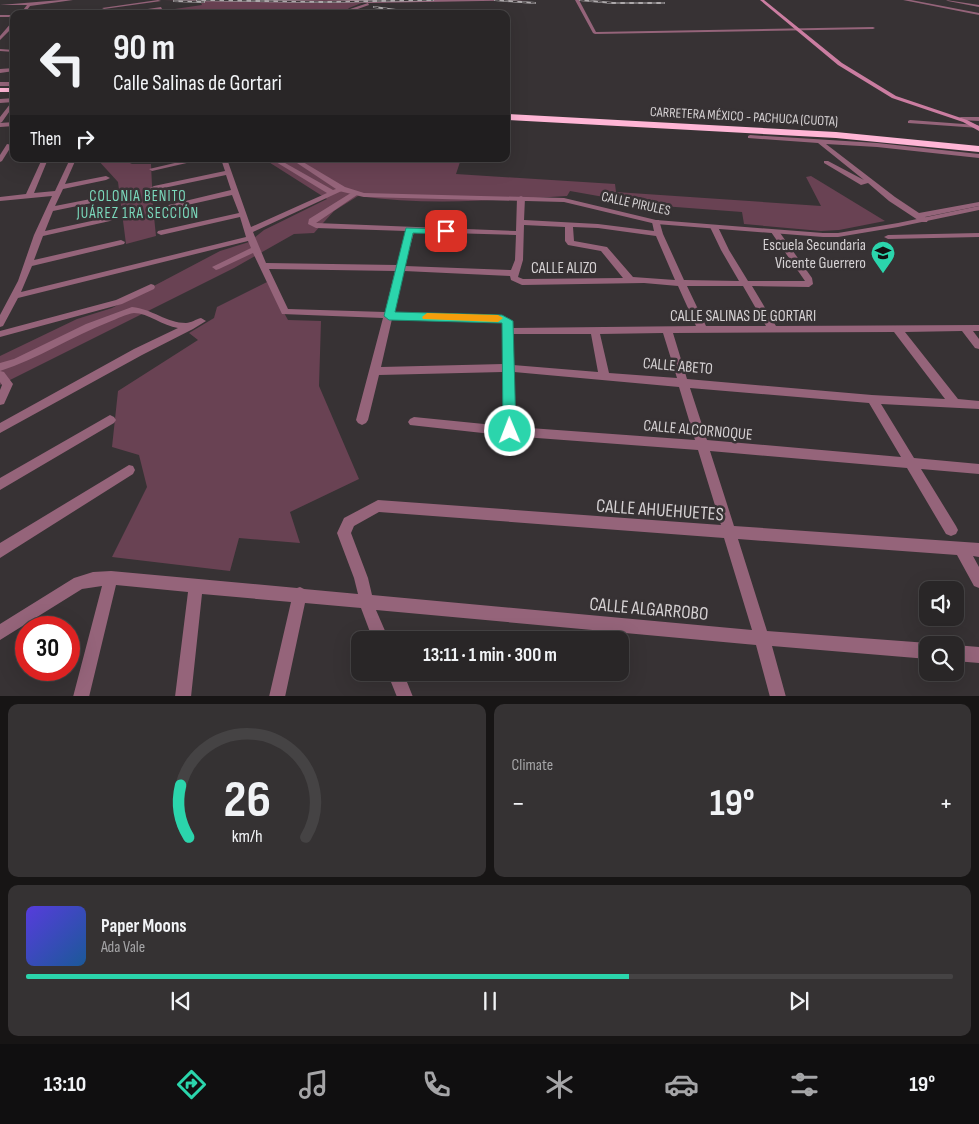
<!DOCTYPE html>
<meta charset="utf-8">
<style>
:root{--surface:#292627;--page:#353233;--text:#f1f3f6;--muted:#a5a5a7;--line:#454344;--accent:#2bd5ac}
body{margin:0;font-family:"Sofia Sans Condensed",sans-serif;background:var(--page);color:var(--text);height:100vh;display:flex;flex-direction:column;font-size:19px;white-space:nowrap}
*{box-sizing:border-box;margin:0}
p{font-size:16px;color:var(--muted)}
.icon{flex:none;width:28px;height:28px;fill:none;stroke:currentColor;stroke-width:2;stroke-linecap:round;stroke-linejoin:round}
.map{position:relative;height:696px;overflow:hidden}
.side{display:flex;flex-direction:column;gap:8px;padding:8px;background:#171515;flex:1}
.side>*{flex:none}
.top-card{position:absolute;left:10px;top:10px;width:500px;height:152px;border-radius:10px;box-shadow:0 5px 20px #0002,0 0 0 1px var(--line);background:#292627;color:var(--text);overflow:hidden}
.controls{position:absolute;left:919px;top:581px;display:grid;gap:10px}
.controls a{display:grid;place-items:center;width:45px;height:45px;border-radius:10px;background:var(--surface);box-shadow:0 5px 20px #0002,0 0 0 1px var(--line);font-size:25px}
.speed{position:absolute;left:15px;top:616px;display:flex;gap:10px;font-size:25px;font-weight:700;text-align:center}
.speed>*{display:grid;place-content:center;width:65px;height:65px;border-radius:50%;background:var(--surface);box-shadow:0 5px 20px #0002,0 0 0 1px var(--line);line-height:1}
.speed .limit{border:8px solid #d22;background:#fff;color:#111}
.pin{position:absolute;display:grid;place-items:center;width:42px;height:42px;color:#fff;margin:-21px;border-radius:10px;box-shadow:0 2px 8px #0006}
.me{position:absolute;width:55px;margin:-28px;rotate:359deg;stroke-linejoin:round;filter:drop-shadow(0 0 4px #0008)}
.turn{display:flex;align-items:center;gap:18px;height:105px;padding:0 20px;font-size:22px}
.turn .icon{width:65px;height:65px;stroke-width:2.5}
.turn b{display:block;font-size:35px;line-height:42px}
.then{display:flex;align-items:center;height:48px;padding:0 20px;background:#0003;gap:10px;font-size:19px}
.big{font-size:38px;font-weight:700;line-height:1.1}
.side .card{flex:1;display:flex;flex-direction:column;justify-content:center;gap:8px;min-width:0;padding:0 18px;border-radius:10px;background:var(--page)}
.side .dial{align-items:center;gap:0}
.dial svg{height:130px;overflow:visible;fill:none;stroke:var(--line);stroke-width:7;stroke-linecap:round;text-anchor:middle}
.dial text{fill:var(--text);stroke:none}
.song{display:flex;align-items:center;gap:15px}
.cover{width:60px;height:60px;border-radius:8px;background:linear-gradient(135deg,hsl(250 70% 55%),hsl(210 70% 35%))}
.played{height:5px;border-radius:2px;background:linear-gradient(90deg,var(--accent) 65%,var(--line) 65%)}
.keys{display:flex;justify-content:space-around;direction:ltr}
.heat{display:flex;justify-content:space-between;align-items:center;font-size:28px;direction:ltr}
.side .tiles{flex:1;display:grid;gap:8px;grid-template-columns:1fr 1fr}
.card:last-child{grid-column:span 2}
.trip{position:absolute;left:351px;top:631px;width:278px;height:50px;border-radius:10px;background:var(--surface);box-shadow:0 5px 20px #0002,0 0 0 1px var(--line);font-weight:700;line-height:50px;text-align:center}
.tab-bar{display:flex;height:80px;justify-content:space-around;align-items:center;background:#100f10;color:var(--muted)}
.tab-bar .icon{width:35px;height:35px}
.tab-bar .on{color:var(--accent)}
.tab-bar b{font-size:22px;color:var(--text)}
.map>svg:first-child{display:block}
.green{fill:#694253}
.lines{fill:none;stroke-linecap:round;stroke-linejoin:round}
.minor{fill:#95647a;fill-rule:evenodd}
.tertiary{fill:#95647a;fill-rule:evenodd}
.secondary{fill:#cb7da1;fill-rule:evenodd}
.motorway{fill:#ffb6d6;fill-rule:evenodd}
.rail-casing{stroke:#aeaaac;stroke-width:2}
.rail{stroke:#373234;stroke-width:1;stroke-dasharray:4.5;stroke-linecap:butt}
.route{fill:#2bd5ac;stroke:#1c8a70}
.slow{fill:#f59e0b}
.labels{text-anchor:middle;stroke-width:5;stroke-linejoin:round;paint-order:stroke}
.far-street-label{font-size:14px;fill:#d5d1d3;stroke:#373234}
.far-neighbourhood-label{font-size:15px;letter-spacing:1px;fill:#7ad8bb;stroke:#373234}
.poi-label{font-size:16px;fill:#d5d1d3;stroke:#373234;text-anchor:end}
.street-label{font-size:16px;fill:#d5d1d3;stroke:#373234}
.near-street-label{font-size:19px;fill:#d5d1d3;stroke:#373234}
</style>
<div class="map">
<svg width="979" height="697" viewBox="0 0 979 697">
<rect width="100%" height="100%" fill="#373234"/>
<path class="green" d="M163 0H340L364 2 349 8 343 14H170L168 10 202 5 200 1Z
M97 159H122L132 164H151L153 207 156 236 126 244 118 182Z
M264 159H461L456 174 615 184 616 192 821 206 806 177 811 176 885 221 839 230 821 231 744 224 742 212 649 205 570 191 567 196C498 200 427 206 358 196L334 211 314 233 294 234 234 268 0 385V356L77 319 112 308 220 251 249 242 264 230 327 199Z
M267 282 288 320 321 321 319 386 359 479 290 512 300 543 239 538 230 571 112 557 147 487 139 455 112 447 118 391 198 340 189 333 214 318 217 307Z"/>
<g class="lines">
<path class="minor" d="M61 0H73L30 6 24 14H20L27 5H0Z
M158 0 161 1 104 9 102 8Z
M341 0H531L368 3 369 5 352 11 350 14H345L350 9 368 3Z
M575 0H579L596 32 873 27 875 28 873 29 595 34 593 33Z
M903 0H911L979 13V15Z
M946 0 979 5V7L948 1Z
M161 7 162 9 128 14H115Z
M0 15H14V17H0Z
M12 22H14V26L0 40V36Z
M0 49 14 50V52L0 51Z
M14 68V71L0 73V69Z
M0 82H14V86H0Z
M14 99V105L2 122 0 123V117Z
M961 117H979V121L959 120V118Z
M910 120 977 125 979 126V128L908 123V121Z
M14 122V126L0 127V123Z
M750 135 877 143 979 154V158L877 147 826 144 895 197 919 213 979 202V206L925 217 928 220 927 222H921L889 201 868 183 861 185 824 163V161H828L864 180 818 143 748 138V136Z
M7 144 12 145 2 161 0 162V155Z
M42 159H48L34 193 55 191 70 159H76L65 184 106 176 110 178 106 180 63 189 55 206 111 195 115 197 111 199 53 211 45 231 110 217 114 219 110 221 43 236 34 260 121 240 125 242 124 244 32 266 21 292 246 237 240 217 161 235 157 233 158 231 239 213 232 195 156 212 152 210 156 208 231 190 226 175 154 190 150 188 154 186 225 171 221 159H227L251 227 327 193 271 159H278L333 190 342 187 346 189 253 232 266 263 397 265 406 231 316 228 308 224 309 219 354 191 358 193 357 195 316 223 516 231 517 198 521 196 525 198 524 220 598 224 654 231 652 222 653 220H659L663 234 684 280 739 281 721 250 710 227 714 225 718 227 729 250 748 281H805L771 232 772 230H778L812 278 813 284 809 287 752 286 776 326 979 325V331H973L979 339V349L975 348 962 331 905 332 958 399 979 401V409L881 404 914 458 979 464V474L921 469 956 526 958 530 956 534 951 536 946 534 907 468 710 451 734 526 979 543V557L973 556 979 567V588L974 586 957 555 738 539 767 631 928 643 932 645H928V659L772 646 786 697H770L756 645 376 610 389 640H373L361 608 305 603 285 697H269L291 602 202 594 191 697H175L188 592 116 585 89 697H73L102 586 82 589 0 640V624L74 578 93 572 111 571 297 588 300 587 304 589 358 594 354 578 337 533 344 518 378 500 721 525 698 450 510 436 410 425 408 422 410 419 414 417 504 426 503 372 379 375 368 420 366 423 362 425 358 423 356 420 383 318 282 314 253 253 219 269 216 270 212 267 251 248 248 241 18 298 3 326 0 327V315L18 281 34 235 52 196 0 201V197L26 194ZM524 225 565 227V241L568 245 601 251 623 278 523 279 518 277 523 260ZM573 227 598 228 656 236 675 280 633 277 607 247 574 241ZM414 232 516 235 515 260 511 270 405 266ZM269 269 395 271 385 312 288 309ZM404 271 510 276 511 280 522 285 644 283 678 286 696 326 512 328 510 319 502 316 394 312ZM687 286H743L766 326H706ZM392 319 502 323 503 364 381 367ZM894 332 945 399 872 395 687 379 673 333ZM663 333 677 378 609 373 600 334ZM512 334H591L598 372 513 365ZM514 372 679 387 695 440 516 427ZM690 388 869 403 901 457 707 440ZM379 512 724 538 752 630 372 595 368 578 351 533 354 526Z
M192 159H204L152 171 149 169Z
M979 233V237L888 239 884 237 888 235Z
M151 284 154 285 155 287 154 289 122 304 0 337V331L116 300Z
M132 307C152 309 167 323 186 323 191 323 196 319 201 318L206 321 193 329 142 355 0 433V423L134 349 178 328C163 326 148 313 134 313 126 314 117 319 109 322 72 336 38 359 0 371V363L14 359 86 324Z
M0 371 4 372 13 384 4 404 0 405V390L2 385 0 382Z
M110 415 114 417 116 420 114 423 0 490V478Z
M129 465 133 466 135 470 133 474 0 558V543Z
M955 645 979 647V663L955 661Z
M387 672H403L413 697H397Z"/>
<path class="tertiary" d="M14 98V102L0 103V99Z
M291 159H298L345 187 364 193 564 198 656 220 823 233H838L898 223 979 206V210L898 227 838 237H823L656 224 564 202 364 197 339 191Z"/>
<path class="secondary" d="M760 0H764L842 63 896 96 967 120 979 126V131L963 122 892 98 838 65Z"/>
<path class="motorway" d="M0 88H14V92H0Z
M506 114 836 132 979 146V152L836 138 506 120Z"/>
<defs>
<path id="rail" d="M197 0 324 2 433 0
M495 0 535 3
M580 0 613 3H664
M174 1 204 2
M374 7 425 14"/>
</defs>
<use href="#rail" class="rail-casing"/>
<use href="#rail" class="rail"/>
</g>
<path class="route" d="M406 228 446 229 451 231 446 234 413 233 395 312 502 315 513 321 516 431 514 435 510 437 505 435 503 431 502 323 389 320 384 316Z"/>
<path class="slow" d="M427 313 498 315 503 318 498 322 423 319 422 317Z"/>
<defs>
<symbol id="school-pin" viewBox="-11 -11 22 30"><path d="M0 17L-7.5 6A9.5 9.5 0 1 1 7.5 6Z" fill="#2bd5ac" stroke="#373234"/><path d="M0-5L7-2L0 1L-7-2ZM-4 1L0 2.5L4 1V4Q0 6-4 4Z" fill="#111"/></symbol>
</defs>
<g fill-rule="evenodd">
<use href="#school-pin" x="869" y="239" width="28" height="38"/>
</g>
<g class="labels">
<g class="far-street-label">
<text transform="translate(744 116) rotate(3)" y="5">CARRETERA MÉXICO - PACHUCA (CUOTA)</text>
<text transform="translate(636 203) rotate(12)" y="5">CALLE PIRULES</text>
</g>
<g class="far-neighbourhood-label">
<text x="138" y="201">COLONIA BENITO<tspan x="138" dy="17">JUÁREZ 1RA SECCIÓN</tspan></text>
</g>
<g class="poi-label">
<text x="866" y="250">Escuela Secundaria<tspan x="866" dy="18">Vicente Guerrero</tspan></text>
</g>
<g class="street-label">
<text x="564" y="273">CALLE ALIZO</text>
<text x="743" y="321">CALLE SALINAS DE GORTARI</text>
<text transform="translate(678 365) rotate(5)" y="6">CALLE ABETO</text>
<text transform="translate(698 429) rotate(5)" y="6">CALLE ALCORNOQUE</text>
</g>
<g class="near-street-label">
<text transform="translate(660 509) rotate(4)" y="7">CALLE AHUEHUETES</text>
<text transform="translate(649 608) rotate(5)" y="7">CALLE ALGARROBO</text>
</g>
</g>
</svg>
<div class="controls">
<a><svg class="icon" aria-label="sound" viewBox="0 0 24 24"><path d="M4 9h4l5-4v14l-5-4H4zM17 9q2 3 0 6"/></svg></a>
<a><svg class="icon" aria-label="search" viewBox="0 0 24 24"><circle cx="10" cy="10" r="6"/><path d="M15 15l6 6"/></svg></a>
</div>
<div class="speed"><div class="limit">30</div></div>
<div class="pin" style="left:446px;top:231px;background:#d93025"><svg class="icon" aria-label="arrive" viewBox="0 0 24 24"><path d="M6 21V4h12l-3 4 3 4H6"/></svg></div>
<svg class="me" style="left:510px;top:431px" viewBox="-20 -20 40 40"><circle r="17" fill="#2bd5ac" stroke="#fff" stroke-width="3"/><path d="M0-11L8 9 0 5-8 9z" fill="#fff"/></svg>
<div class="trip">13:11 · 1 min · 300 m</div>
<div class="top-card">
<div class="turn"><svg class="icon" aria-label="left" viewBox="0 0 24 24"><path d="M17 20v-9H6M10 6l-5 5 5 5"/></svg><div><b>90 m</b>Calle Salinas de Gortari</div></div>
<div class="then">Then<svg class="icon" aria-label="right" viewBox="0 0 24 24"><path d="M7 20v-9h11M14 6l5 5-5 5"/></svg></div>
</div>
</div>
<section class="side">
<div class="tiles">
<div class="card dial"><svg viewBox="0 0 100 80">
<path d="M14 69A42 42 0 1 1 86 69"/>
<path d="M14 69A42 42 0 0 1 9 37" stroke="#2bd5ac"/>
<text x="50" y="56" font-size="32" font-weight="700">26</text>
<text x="50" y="72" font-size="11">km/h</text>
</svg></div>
<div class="card"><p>Climate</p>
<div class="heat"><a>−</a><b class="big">19°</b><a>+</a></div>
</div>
<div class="card">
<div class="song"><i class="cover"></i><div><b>Paper Moons</b><p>Ada Vale</p></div></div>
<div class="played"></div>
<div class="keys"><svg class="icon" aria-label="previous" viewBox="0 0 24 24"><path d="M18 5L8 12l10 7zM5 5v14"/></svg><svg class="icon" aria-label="pause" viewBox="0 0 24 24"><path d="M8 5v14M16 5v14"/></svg><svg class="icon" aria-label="next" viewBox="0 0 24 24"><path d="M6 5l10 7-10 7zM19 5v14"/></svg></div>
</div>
</div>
</section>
<nav class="tab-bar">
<b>13:10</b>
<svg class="icon on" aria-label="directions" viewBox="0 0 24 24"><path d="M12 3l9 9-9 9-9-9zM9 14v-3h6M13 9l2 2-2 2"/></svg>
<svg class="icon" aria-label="music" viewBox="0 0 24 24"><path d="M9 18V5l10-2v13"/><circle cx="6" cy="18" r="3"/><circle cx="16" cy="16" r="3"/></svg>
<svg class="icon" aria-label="phone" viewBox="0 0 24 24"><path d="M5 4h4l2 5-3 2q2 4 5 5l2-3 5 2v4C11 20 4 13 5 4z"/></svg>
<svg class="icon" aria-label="climate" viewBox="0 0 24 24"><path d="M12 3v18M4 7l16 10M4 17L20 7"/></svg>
<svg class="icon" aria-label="car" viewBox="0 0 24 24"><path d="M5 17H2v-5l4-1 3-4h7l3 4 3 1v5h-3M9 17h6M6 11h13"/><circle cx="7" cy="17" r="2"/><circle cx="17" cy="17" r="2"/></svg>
<svg class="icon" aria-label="filters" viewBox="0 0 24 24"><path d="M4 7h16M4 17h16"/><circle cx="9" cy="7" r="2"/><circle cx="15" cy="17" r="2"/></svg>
<b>19°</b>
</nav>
